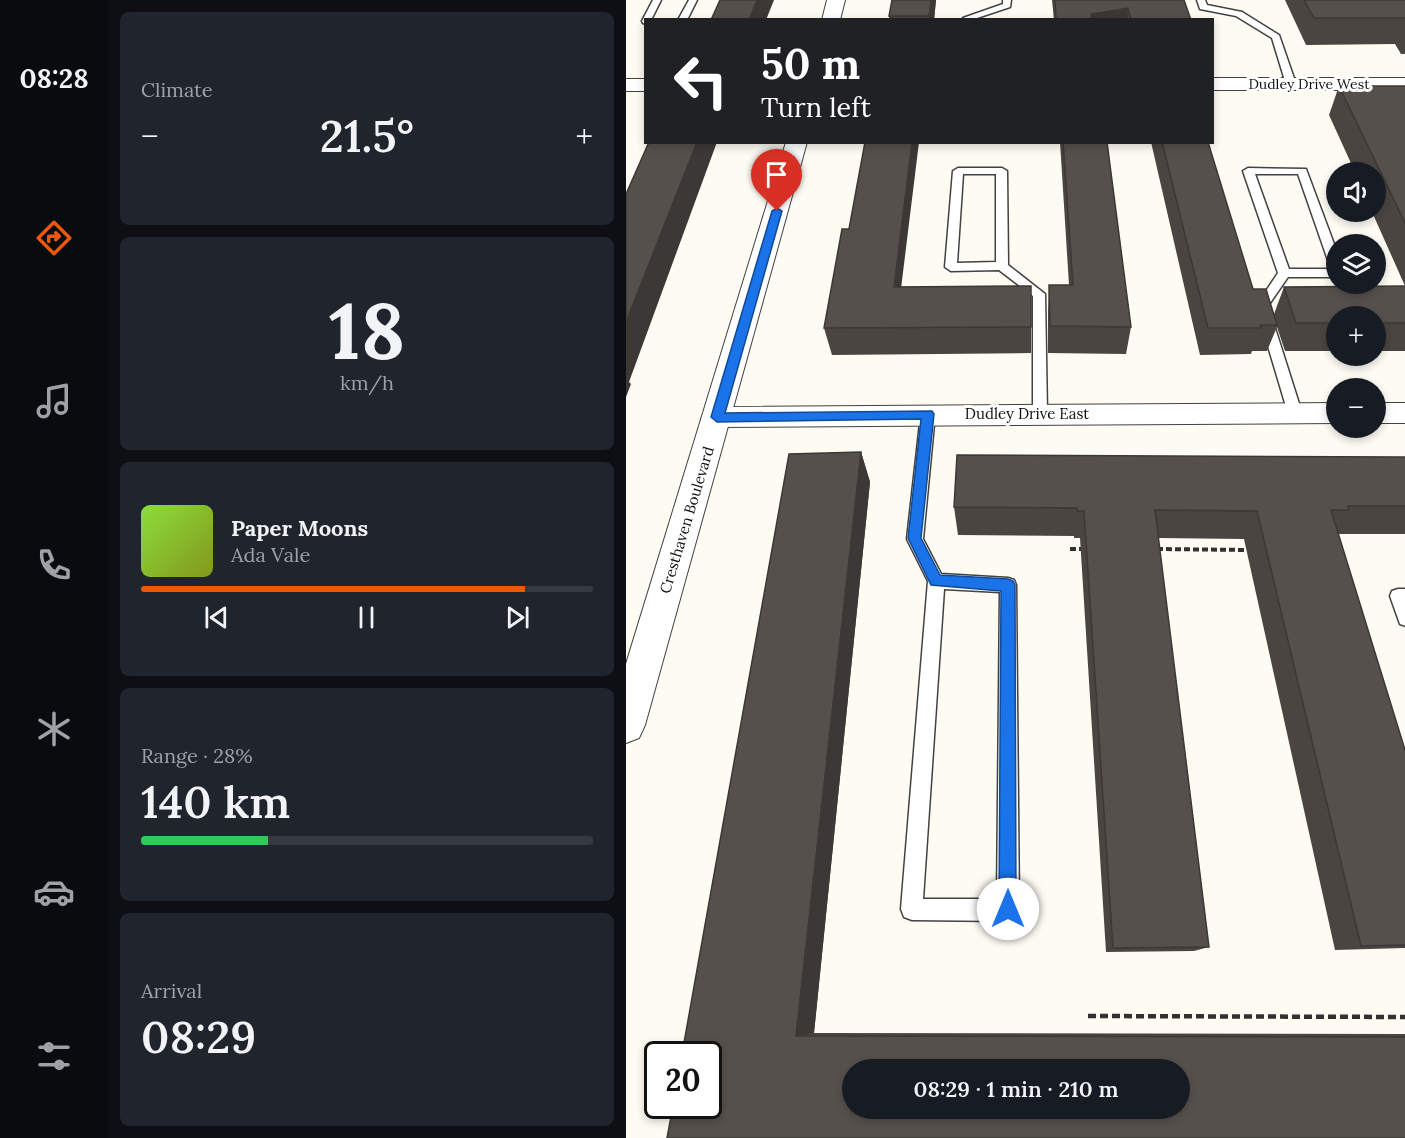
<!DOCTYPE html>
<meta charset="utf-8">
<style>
:root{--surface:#171b24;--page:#20242c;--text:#f1f3f6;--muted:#9ea1a6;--line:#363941;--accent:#ea580c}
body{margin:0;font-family:Lora,serif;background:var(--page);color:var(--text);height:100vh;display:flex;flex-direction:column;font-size:22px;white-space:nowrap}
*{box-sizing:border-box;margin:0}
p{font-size:20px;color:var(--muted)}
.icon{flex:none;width:33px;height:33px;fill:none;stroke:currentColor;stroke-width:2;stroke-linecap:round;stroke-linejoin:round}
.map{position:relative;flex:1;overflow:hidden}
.details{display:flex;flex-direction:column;gap:12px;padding:12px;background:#0d0f14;width:518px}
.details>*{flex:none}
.hud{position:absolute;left:18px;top:18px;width:570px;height:126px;border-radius:0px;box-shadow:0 3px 9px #0003;background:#202124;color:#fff;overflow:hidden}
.fabs{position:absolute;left:700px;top:162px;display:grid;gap:12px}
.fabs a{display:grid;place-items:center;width:60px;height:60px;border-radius:50%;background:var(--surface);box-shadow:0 3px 9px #0003;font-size:30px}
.speed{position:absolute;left:18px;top:1041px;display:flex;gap:12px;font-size:30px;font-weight:700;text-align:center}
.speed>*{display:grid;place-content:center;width:78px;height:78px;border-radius:50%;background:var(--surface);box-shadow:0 3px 9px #0003;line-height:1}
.speed .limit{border:3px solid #111;border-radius:9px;background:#fff;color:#111}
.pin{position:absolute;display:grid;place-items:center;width:51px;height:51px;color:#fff;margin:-62px -26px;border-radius:50% 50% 50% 0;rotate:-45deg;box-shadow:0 0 6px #0007}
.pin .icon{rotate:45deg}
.me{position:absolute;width:66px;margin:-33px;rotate:0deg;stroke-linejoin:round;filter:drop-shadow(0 0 4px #0008)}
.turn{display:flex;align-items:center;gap:21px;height:126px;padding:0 18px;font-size:27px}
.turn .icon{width:78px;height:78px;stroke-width:2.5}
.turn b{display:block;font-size:42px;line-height:51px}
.big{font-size:45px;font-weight:600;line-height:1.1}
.details .widget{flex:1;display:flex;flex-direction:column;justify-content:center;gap:9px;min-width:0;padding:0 21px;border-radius:9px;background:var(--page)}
.details .dial{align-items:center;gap:0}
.dial b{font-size:78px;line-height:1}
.song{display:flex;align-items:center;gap:18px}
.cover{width:72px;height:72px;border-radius:9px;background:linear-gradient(135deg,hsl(90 70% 55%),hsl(70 70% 35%))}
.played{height:6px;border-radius:3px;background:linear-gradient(90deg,var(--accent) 85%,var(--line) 85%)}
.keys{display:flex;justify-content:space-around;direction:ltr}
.heat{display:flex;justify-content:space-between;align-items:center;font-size:33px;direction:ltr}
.charge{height:9px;border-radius:4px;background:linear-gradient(90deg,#34c759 28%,var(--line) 0)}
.trip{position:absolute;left:216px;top:1059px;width:348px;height:60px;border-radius:30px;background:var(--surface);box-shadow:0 3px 9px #0003;font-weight:600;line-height:60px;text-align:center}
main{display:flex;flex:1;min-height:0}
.dock{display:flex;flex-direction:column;width:108px;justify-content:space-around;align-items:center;background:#090b0e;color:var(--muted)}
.dock .icon{width:42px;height:42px}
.dock .selected{color:var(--accent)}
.dock b{font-size:27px;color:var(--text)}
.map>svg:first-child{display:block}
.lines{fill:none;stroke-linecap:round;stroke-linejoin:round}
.service-casing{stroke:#424242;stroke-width:3}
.minor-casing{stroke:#424242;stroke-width:2}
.tertiary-casing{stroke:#424242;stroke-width:2}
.path-far1{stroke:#313131;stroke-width:4;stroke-dasharray:6 3;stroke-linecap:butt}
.path{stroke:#313131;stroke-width:4.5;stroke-dasharray:8 4;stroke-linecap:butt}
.service{fill:#fff;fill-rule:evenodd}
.minor{fill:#fff;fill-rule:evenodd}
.tertiary{fill:#fff;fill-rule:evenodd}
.wall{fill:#4a4541}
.shaded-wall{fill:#3c3835}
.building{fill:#56504c;stroke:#3c3835;stroke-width:1.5;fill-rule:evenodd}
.route{fill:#1a73e8;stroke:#114b97;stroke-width:1.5}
.labels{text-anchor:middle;stroke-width:6;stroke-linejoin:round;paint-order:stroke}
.far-street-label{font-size:14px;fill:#0f0f0f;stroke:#fff}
.street-label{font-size:15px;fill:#0f0f0f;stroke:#fff}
</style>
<main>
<nav class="dock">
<b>08:28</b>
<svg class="icon selected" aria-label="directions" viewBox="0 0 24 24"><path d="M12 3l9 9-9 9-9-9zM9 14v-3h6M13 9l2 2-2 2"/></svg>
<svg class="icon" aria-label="music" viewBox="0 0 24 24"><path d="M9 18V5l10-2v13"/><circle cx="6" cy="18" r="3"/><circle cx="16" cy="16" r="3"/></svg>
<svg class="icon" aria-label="phone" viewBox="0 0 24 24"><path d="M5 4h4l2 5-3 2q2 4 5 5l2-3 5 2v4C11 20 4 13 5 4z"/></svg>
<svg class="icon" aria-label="climate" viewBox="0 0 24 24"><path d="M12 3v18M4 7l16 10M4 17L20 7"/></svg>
<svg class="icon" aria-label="car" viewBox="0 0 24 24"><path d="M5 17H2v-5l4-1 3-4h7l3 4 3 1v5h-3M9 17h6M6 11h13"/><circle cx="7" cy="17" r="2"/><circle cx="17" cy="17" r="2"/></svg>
<svg class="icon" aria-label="filters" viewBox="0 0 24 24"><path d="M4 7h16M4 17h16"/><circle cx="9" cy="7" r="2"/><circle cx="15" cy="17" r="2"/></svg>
</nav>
<section class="details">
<div class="widget"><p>Climate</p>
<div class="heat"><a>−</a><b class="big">21.5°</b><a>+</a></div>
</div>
<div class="widget dial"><b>18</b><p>km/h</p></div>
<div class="widget">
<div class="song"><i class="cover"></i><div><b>Paper Moons</b><p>Ada Vale</p></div></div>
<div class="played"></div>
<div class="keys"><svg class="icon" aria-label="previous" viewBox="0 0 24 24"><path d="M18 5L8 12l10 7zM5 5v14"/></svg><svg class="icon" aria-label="pause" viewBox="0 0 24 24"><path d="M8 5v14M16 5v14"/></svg><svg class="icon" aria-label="next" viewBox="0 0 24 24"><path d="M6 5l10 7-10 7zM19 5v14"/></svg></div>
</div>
<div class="widget"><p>Range · 28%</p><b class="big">140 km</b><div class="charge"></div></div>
<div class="widget"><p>Arrival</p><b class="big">08:29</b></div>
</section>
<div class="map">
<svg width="780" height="1138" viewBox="0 0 780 1138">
<rect width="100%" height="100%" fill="#fdfbf2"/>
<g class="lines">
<defs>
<path id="service" d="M27 0H35L25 20H20V24L17 23 16 21Z
M63 0H71L61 20H52Z
M377 0H385L384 7 345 20 337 18 377 4Z
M571 0H579L581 5 616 12 653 35 670 84 668 86 660 84 646 38 610 16 574 9Z
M376 168 381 171 382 265 419 294 421 414 414 419 407 414V296L373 270 325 271 319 267 327 171 332 168ZM337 174H370V262L331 263Z
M622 168 680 169 711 252V277H662L642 306 676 413 669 418 662 413 630 306 652 273 617 171ZM629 174H672L705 269H663Z
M302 409 309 414 297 539 315 574 382 578 388 580 390 585 393 910 390 918 382 921 286 920 278 917 275 909 302 581 281 539 295 414ZM318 589 374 592 371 899H297Z
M772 589H780V626L774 624 764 596 766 591Z"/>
<path id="minor" d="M586 78H780V90H586Z
M0 79H20V91H0Z
M711 403V423L91 427 81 424 77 417 81 410 91 407Z
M750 403H780V423H750Z"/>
<path id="tertiary" d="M201 0H219L214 20H196Z
M160 142H181L19 725 13 738 0 743V664Z"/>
</defs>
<use href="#service" class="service-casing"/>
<use href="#minor" class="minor-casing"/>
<use href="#tertiary" class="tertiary-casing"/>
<path class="path-far1" d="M444 549H458
M531 549 623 550"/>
<path class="path" d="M462 1016 780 1017"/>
<use href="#service" class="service"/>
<use href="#minor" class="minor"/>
<use href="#tertiary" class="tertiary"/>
</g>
<path class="wall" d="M266 0H310L308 20H263V16Z
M426 0H558L565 20H428Z
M659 0H780V54H775L769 44 680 45Z
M713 86H780V351H750V316H711V351H659L651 327 641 351H626L625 354 574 355 525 142H582L627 289 648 314 658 287 779 286 746 212H750V172H729L703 115Z
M434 142H481L505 327 500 354 422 353V312L423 285H443Z
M223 229 276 287 405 327V353L206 355 198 328Z
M235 452 244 482 188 1033 780 1034V1138H41Z
M780 457V534H712L780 753V948L709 950 618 539 532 538 583 947 568 951 480 952 454 538H448V536L332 535 328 507Z"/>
<path class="shaded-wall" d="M131 0H148L140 20H123Z
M305 0H310L308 20H303Z
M502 8 501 20H464L465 14Z
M71 142H91L3 382 5 384 0 397V322Z
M286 142H293L272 313 268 287Z
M235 452 244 482 188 1033 170 1036Z"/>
<path class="building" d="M94 0H131L123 20H85Z
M266 0H305L303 16H263Z
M429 0H558L565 20H505L502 8 465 14 466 20H430Z
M678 0H780V18H688Z
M713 86H780V225Z
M23 142H71L0 322V194Z
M239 142H286L268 287 405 286V327L198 328 216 229H223Z
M437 142H481L505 327 424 326 423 285H447Z
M536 142H582L627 289H640L651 325H634L635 328H582Z
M780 286V323H750V316H711V323H670L658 287Z
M235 452 170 1036 780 1037V1138H41L47 1106H82V1054H56L163 454ZM226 1070H554V1108H226Z
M331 455 780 457V506H722L723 510H705L780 753V945L735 946 631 511 529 510 583 947 487 948 458 511H451V508L328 507Z"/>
<path class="route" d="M151 208 156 211 99 413 306 411 308 414 295 538 314 575 382 579 387 581 389 585 390 909 388 916 382 918 375 916 373 909 375 591 305 585 282 538 295 419 91 422 85 417 146 211Z"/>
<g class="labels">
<g class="far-street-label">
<text x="683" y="89">Dudley Drive West</text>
</g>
<g class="street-label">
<text x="401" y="419">Dudley Drive East</text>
<text transform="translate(61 520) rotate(-73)" y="5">Cresthaven Boulevard</text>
</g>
</g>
</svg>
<div class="fabs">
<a><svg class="icon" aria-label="sound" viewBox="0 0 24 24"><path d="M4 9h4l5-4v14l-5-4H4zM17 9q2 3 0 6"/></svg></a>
<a><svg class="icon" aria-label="layers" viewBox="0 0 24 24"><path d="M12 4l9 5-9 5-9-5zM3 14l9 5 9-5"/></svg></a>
<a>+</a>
<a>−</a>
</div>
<div class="speed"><div class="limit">20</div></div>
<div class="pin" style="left:151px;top:211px;background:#d93025"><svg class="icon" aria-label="arrive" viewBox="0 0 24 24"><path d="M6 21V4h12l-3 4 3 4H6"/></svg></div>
<svg class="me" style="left:382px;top:909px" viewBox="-20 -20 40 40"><circle r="19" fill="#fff"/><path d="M0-13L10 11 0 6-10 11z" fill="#1a73e8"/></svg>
<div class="trip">08:29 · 1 min · 210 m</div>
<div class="hud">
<div class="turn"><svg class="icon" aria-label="left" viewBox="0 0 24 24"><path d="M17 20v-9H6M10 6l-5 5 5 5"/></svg><div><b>50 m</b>Turn left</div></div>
</div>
</div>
</main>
